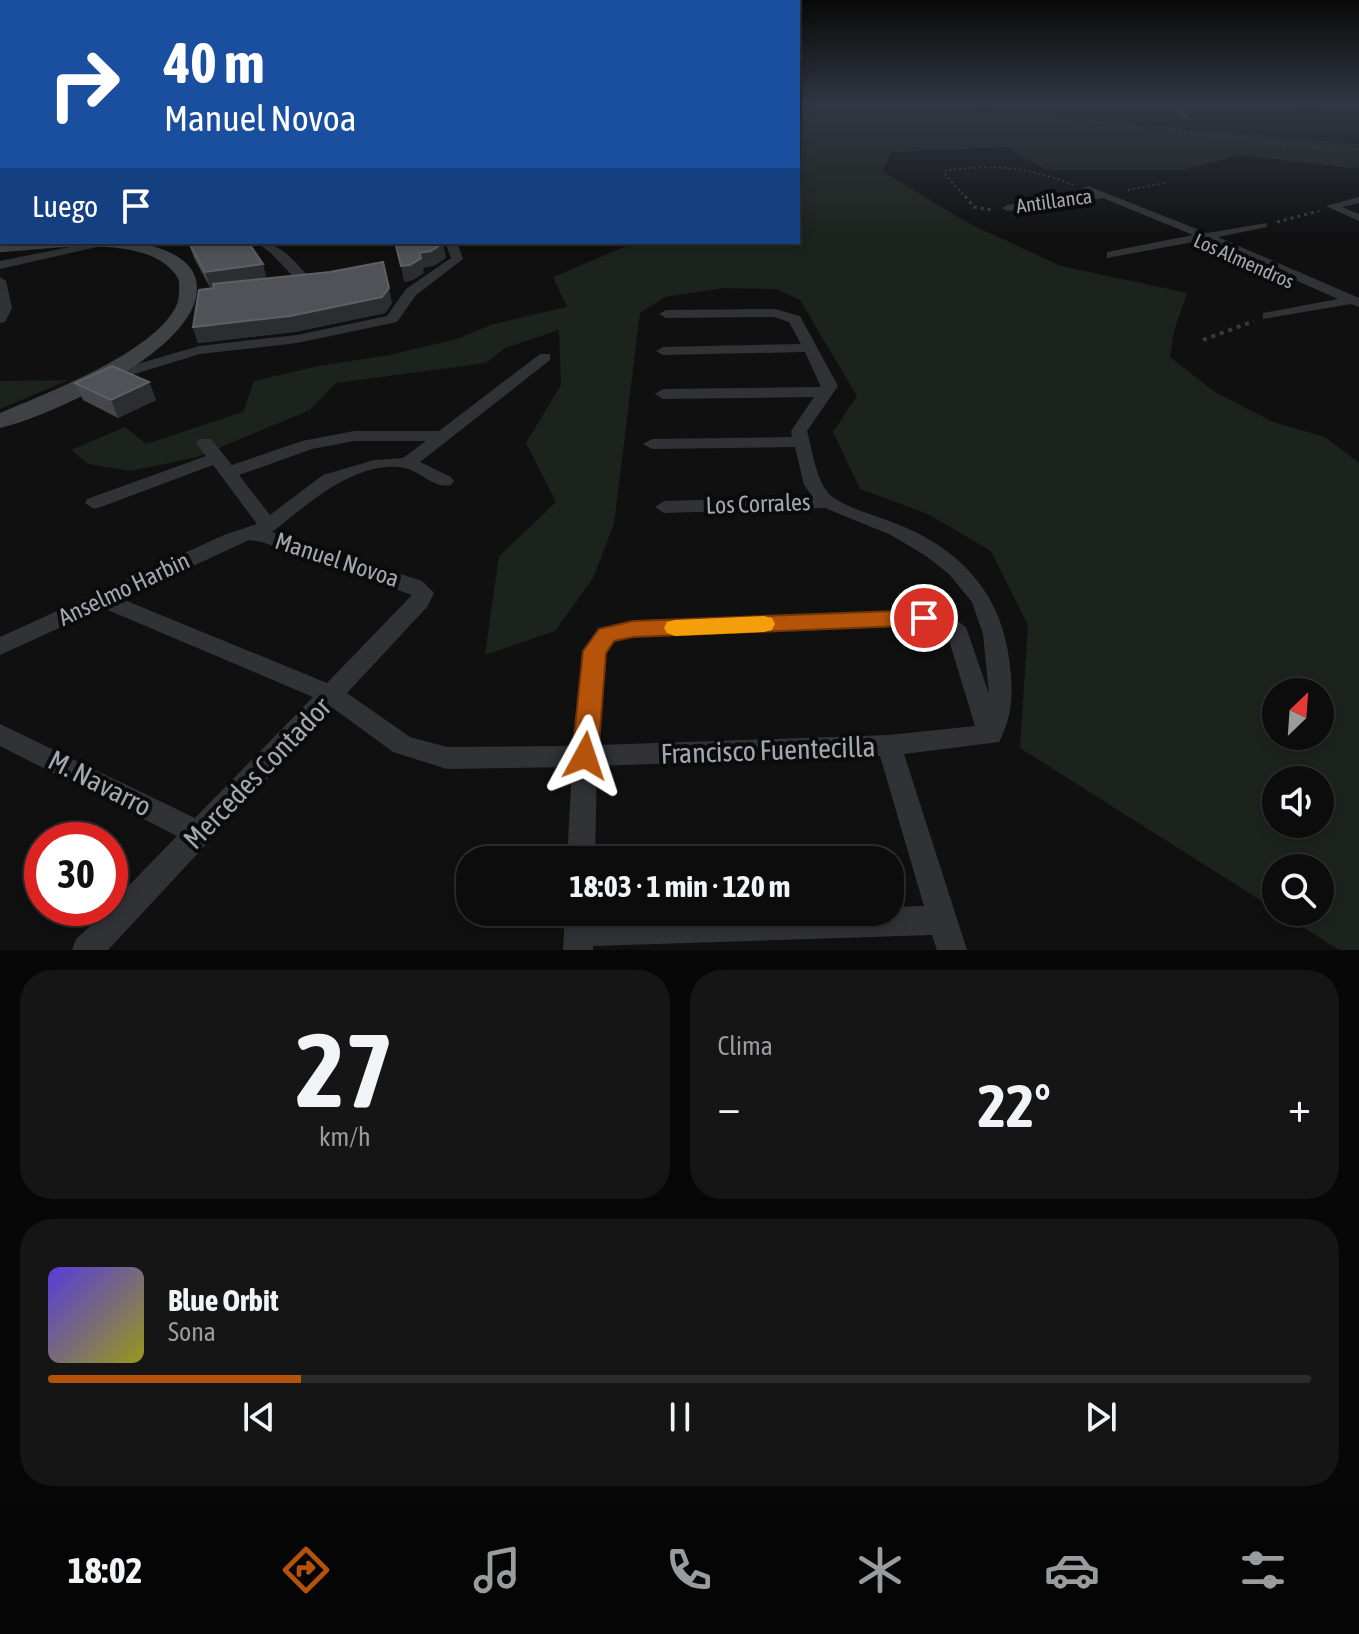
<!DOCTYPE html>
<html lang="es">
<meta charset="utf-8">
<style>
:root{--surface:#0c0c0d;--page:#151516;--text:#f1f3f6;--muted:#9a9b9d;--line:#2c2c2e;--accent:#b45309}
body{margin:0;font-family:"Asap Condensed",sans-serif;background:var(--page);color:var(--text);height:100vh;display:flex;flex-direction:column;font-size:30px;white-space:nowrap}
*{box-sizing:border-box;margin:0}
p{font-size:26px;color:var(--muted)}
.icon{flex:none;width:44px;height:44px;fill:none;stroke:currentColor;stroke-width:2;stroke-linecap:round;stroke-linejoin:round}
.map{position:relative;height:950px;overflow:hidden}
.drawer{display:flex;flex-direction:column;gap:20px;padding:20px;background:#070707;flex:1}
.drawer>*{flex:none}
.top-card{position:absolute;left:0px;top:0px;width:800px;height:244px;box-shadow:0 4px 12px #0003,0 0 0 2px var(--line);background:#1a4fa0;color:#fff;overflow:hidden}
.needle{width:52px;rotate:25deg}
.controls{position:absolute;left:1262px;top:678px;display:grid;gap:16px}
.controls a{display:grid;place-items:center;width:72px;height:72px;border-radius:50%;background:var(--surface);box-shadow:0 4px 12px #0003,0 0 0 2px var(--line);font-size:40px}
.speed{position:absolute;left:24px;top:822px;display:flex;gap:16px;font-size:40px;font-weight:700;text-align:center}
.speed>*{display:grid;place-content:center;width:104px;height:104px;border-radius:50%;background:var(--surface);box-shadow:0 4px 12px #0003,0 0 0 2px var(--line);line-height:1}
.speed .limit{border:12px solid #d22;background:#fff;color:#111}
.pin{position:absolute;display:grid;place-items:center;width:68px;height:68px;color:#fff;margin:-34px;border:4px solid #fff;border-radius:50%;box-shadow:0 2px 8px #0007}
.me{position:absolute;width:88px;margin:-44px;rotate:5deg;stroke-linejoin:round;filter:drop-shadow(0 0 6px #0008)}
.turn{display:flex;align-items:center;gap:28px;height:168px;padding:0 32px;font-size:36px}
.turn .icon{width:104px;height:104px;stroke-width:2.5}
.turn b{display:block;font-size:56px;line-height:68px}
.then{display:flex;align-items:center;height:76px;padding:0 32px;background:#0003;gap:16px;font-size:30px}
.big{font-size:60px;font-weight:700;line-height:1.1}
.drawer .tile{flex:1;display:flex;flex-direction:column;justify-content:center;gap:12px;min-width:0;padding:0 28px;border-radius:32px;background:var(--page)}
.drawer .dial{align-items:center;gap:0}
.dial b{font-size:104px;line-height:1}
.song{display:flex;align-items:center;gap:24px}
.cover{width:96px;height:96px;border-radius:12px;background:linear-gradient(135deg,hsl(250 70% 55%),hsl(60 70% 35%))}
.played{height:8px;border-radius:4px;background:linear-gradient(90deg,var(--accent) 20%,var(--line) 20%)}
.keys{display:flex;justify-content:space-around;direction:ltr}
.heat{display:flex;justify-content:space-between;align-items:center;font-size:44px;direction:ltr}
.drawer .tiles{flex:1;display:grid;gap:20px;grid-template-columns:1fr 1fr}
.tile:last-child{grid-column:span 2}
.trip{position:absolute;left:456px;top:846px;width:448px;height:80px;border-radius:32px;background:var(--surface);box-shadow:0 4px 12px #0003,0 0 0 2px var(--line);font-weight:700;line-height:80px;text-align:center}
.menu{display:flex;height:128px;justify-content:space-around;align-items:center;background:#050505;color:var(--muted)}
.menu .icon{width:56px;height:56px}
.menu .current{color:var(--accent)}
.menu b{font-size:36px;color:var(--text)}
.map>svg:first-child{display:block}
.green{fill:#1c231c;fill-rule:evenodd}
.lines{fill:none;stroke-linecap:round;stroke-linejoin:round}
.path-far2{stroke:#37393c;stroke-width:2;stroke-dasharray:2 3;stroke-linecap:butt}
.path-far1{stroke:#37393c;stroke-width:3;stroke-dasharray:3 4;stroke-linecap:butt}
.path{stroke:#37393c;stroke-width:4;stroke-dasharray:4 5;stroke-linecap:butt}
.street{fill:#313236;fill-rule:evenodd}
.secondary{fill:#3f4145;fill-rule:evenodd}
.wall{fill:#46474c}
.shaded-wall{fill:#2c2d30}
.building{fill:#505257;stroke:#5c5f65;stroke-width:2}
.route{fill:#b45309;stroke:#753606;stroke-width:2}
.slow{fill:#f59e0b}
.labels{text-anchor:middle;stroke-width:8;stroke-linejoin:round;paint-order:stroke}
.far-street-label{font-size:20px;fill:#a1a8b1;stroke:#0b0b0c}
.street-label{font-size:24px;fill:#a1a8b1;stroke:#0b0b0c}
.near-street-label{font-size:28px;fill:#a1a8b1;stroke:#0b0b0c}
</style>
<div class="map">
<svg width="1359" height="950" viewBox="0 0 1359 950">
<rect width="100%" height="100%" fill="#101011"/>
<path class="green" d="M798 105 1014 114 1359 144V169L1240 155 1184 170H1046L1006 147 892 152 882 171 968 223 1061 266 1187 293 1174 331 1170 357 1215 392 1273 422 1325 437 1359 463V950H1339L1279 912H1320V868H1276V910L1020 748 1028 625 991 551 928 514 860 489 833 432 857 396 800 300 776 289 724 288 665 297 640 313 614 524 593 578 555 631 485 655 499 556 556 502 526 443 561 385 559 330 505 348 486 363 336 383 310 410 197 457 130 471 88 464 71 450 125 427 146 444 243 412 254 381 318 366 389 355 457 339 493 324 567 307 553 277 636 242H798ZM1276 692H1320V736H1276ZM1276 780H1320V824H1276Z
M69 380 0 409V381Z"/>
<g class="lines">
<path class="path-far2" d="M931 104 1014 108 1049 117 1316 148 1359 150
M1128 190 1165 183
M966 198 944 173 946 170C996 165 1026 166 1073 185"/>
<path class="path-far1" d="M965 196 974 207 992 210
M1277 222 1319 211"/>
<path class="path" d="M1203 340 1254 321"/>
<path class="street" d="M1172 104H1181L1189 119H1183Z
M1277 104 1359 107V111L1281 106Z
M0 122H2V128H0Z
M1088 186 1207 233 1267 223V227L1218 237 1359 298V307L1351 304 1263 319V313L1338 299 1204 240 1107 258V252L1193 235 1103 198 1007 211 1002 208 1007 205 1090 193 1083 189Z
M1359 197V203L1342 207 1359 214V221L1326 206Z
M95 242H119L0 269V261Z
M256 242C282 242 294 262 311 279V285H301L272 254Z
M445 242H457L463 259 416 295 397 322 297 343 200 354 105 383 97 378 100 375 199 346 297 335 387 316 406 289 451 258Z
M0 277 6 281 12 308 5 322 0 323Z
M775 309 800 316 838 386 807 431C813 451 816 486 834 498 852 510 878 516 897 524 956 547 998 589 1008 652 1013 685 1015 711 999 742L904 754 967 950H937L932 935 593 946V950H563L565 912H595V917L740 912H890V907L924 906 880 756 597 766 595 860H567L572 767 447 769 393 752 333 708 108 950H72L76 939 110 908V905L177 836 0 746V724L195 818 313 697 103 608 0 655V637L224 535 257 524 213 465 101 507 94 509 85 503 87 499 206 456 196 443 199 439H211L232 465 302 441 354 431H439L540 354H550V360L420 462 451 477 454 481 451 485C434 489 422 472 405 468 356 459 307 505 272 532L422 581 434 593 427 607 347 693 410 737 447 747 573 746 584 651 599 629 633 621 924 610 952 617 966 627 989 694 983 634 972 602 949 574 926 556 891 535 825 508 664 513 655 507 664 501 813 497 804 485 795 447 652 449 643 444 652 439 792 437 791 431 814 397 663 399 655 394 663 389 821 387 805 352 663 355 656 351 663 347 801 344 789 322 774 317 666 318 659 314 666 310ZM354 441H426L403 458 374 460 323 475 270 515 239 475 312 449ZM249 540 262 542 412 595 327 683 122 599ZM924 626 937 629 948 637 975 726 889 735 599 745 606 653 614 641 633 637Z"/>
<path class="secondary" d="M0 135H2V143H0Z
M0 242H138C162 248 197 258 197 288 198 349 53 415 0 428V413C45 394 158 351 177 304 180 298 179 287 179 280 153 230 46 250 0 252Z"/>
</g>
<path class="wall" d="M189 243 267 279 392 303 385 313 294 332 198 343 193 327 214 288 213 287H210L194 258Z
M149 382 156 400 118 418 83 400 75 383Z"/>
<path class="shaded-wall" d="M443 243 446 258 434 266 423 268 424 273 413 280 404 282 401 266 419 253Z
M263 264 267 280 210 287 205 272Z
M389 288 392 303 385 313 294 332 198 343 193 327Z
M149 382 156 400 118 418 111 400Z"/>
<path class="building" d="M196 242H248L263 264 205 272 189 243Z
M395 242H443V243L431 251 419 253 421 258 410 265 401 266Z
M383 262 389 288 382 297 290 316 193 327 199 290 214 288 213 284 330 272Z
M112 366 149 382 111 400 75 383Z"/>
<linearGradient id="sky" x2="0" y2="1"><stop stop-color="#090909"/><stop offset="0.44" stop-color="#313743"/><stop offset="1" stop-color="#313743" stop-opacity="0"/></linearGradient>
<rect width="1359" height="238" fill="url(#sky)"/>
<path class="route" d="M924 610 932 612 935 618 932 623 924 625 633 637 614 641 606 653 598 756 594 764 585 767 576 764 572 756 583 651 599 629 633 621Z"/>
<path class="slow" d="M764 616 772 618 775 624 772 630 764 632 675 636 667 633 664 628 667 622 675 620Z"/>
<g class="labels">
<g class="far-street-label">
<text transform="translate(1054 201) rotate(-8)" y="7">Antillanca</text>
<text transform="translate(1244 261) rotate(24)" y="7">Los Almendros</text>
</g>
<g class="street-label">
<text transform="translate(758 504) rotate(-2)" y="8">Los Corrales</text>
<text transform="translate(337 560) rotate(18)" y="8">Manuel Novoa</text>
<text transform="translate(124 589) rotate(-25)" y="8">Anselmo Harbin</text>
</g>
<g class="near-street-label">
<text transform="translate(768 750) rotate(-2)" y="10">Francisco Fuentecilla</text>
<text transform="translate(257 773) rotate(-46)" y="10">Mercedes Contador</text>
<text transform="translate(100 783) rotate(27)" y="10">M. Navarro</text>
</g>
</g>
</svg>
<div class="controls">
<a><svg class="needle" viewBox="-14 -14 28 28"><path d="M0-13l5 13h-10z" fill="#e53935"/><path d="M0 13l5-13h-10z" fill="#9a9b9d"/></svg></a>
<a><svg class="icon" aria-label="sound" viewBox="0 0 24 24"><path d="M4 9h4l5-4v14l-5-4H4zM17 9q2 3 0 6"/></svg></a>
<a><svg class="icon" aria-label="search" viewBox="0 0 24 24"><circle cx="10" cy="10" r="6"/><path d="M15 15l6 6"/></svg></a>
</div>
<div class="speed"><div class="limit">30</div></div>
<div class="pin" style="left:924px;top:618px;background:#d93025"><svg class="icon" aria-label="arrive" viewBox="0 0 24 24"><path d="M6 21V4h12l-3 4 3 4H6"/></svg></div>
<svg class="me" style="left:585px;top:756px" viewBox="-20 -20 40 40"><path d="M0-17L14 15 0 8-14 15z" fill="#b45309" stroke="#fff" stroke-width="4"/></svg>
<div class="trip">18:03 · 1 min · 120 m</div>
<div class="top-card">
<div class="turn"><svg class="icon" aria-label="right" viewBox="0 0 24 24"><path d="M7 20v-9h11M14 6l5 5-5 5"/></svg><div><b>40 m</b>Manuel Novoa</div></div>
<div class="then">Luego<svg class="icon" aria-label="arrive" viewBox="0 0 24 24"><path d="M6 21V4h12l-3 4 3 4H6"/></svg></div>
</div>
</div>
<section class="drawer">
<div class="tiles">
<div class="tile dial"><b>27</b><p>km/h</p></div>
<div class="tile"><p>Clima</p>
<div class="heat"><a>−</a><b class="big">22°</b><a>+</a></div>
</div>
<div class="tile">
<div class="song"><i class="cover"></i><div><b>Blue Orbit</b><p>Sona</p></div></div>
<div class="played"></div>
<div class="keys"><svg class="icon" aria-label="previous" viewBox="0 0 24 24"><path d="M18 5L8 12l10 7zM5 5v14"/></svg><svg class="icon" aria-label="pause" viewBox="0 0 24 24"><path d="M8 5v14M16 5v14"/></svg><svg class="icon" aria-label="next" viewBox="0 0 24 24"><path d="M6 5l10 7-10 7zM19 5v14"/></svg></div>
</div>
</div>
</section>
<nav class="menu">
<b>18:02</b>
<svg class="icon current" aria-label="directions" viewBox="0 0 24 24"><path d="M12 3l9 9-9 9-9-9zM9 14v-3h6M13 9l2 2-2 2"/></svg>
<svg class="icon" aria-label="music" viewBox="0 0 24 24"><path d="M9 18V5l10-2v13"/><circle cx="6" cy="18" r="3"/><circle cx="16" cy="16" r="3"/></svg>
<svg class="icon" aria-label="phone" viewBox="0 0 24 24"><path d="M5 4h4l2 5-3 2q2 4 5 5l2-3 5 2v4C11 20 4 13 5 4z"/></svg>
<svg class="icon" aria-label="climate" viewBox="0 0 24 24"><path d="M12 3v18M4 7l16 10M4 17L20 7"/></svg>
<svg class="icon" aria-label="car" viewBox="0 0 24 24"><path d="M5 17H2v-5l4-1 3-4h7l3 4 3 1v5h-3M9 17h6M6 11h13"/><circle cx="7" cy="17" r="2"/><circle cx="17" cy="17" r="2"/></svg>
<svg class="icon" aria-label="filters" viewBox="0 0 24 24"><path d="M4 7h16M4 17h16"/><circle cx="9" cy="7" r="2"/><circle cx="15" cy="17" r="2"/></svg>
</nav>
